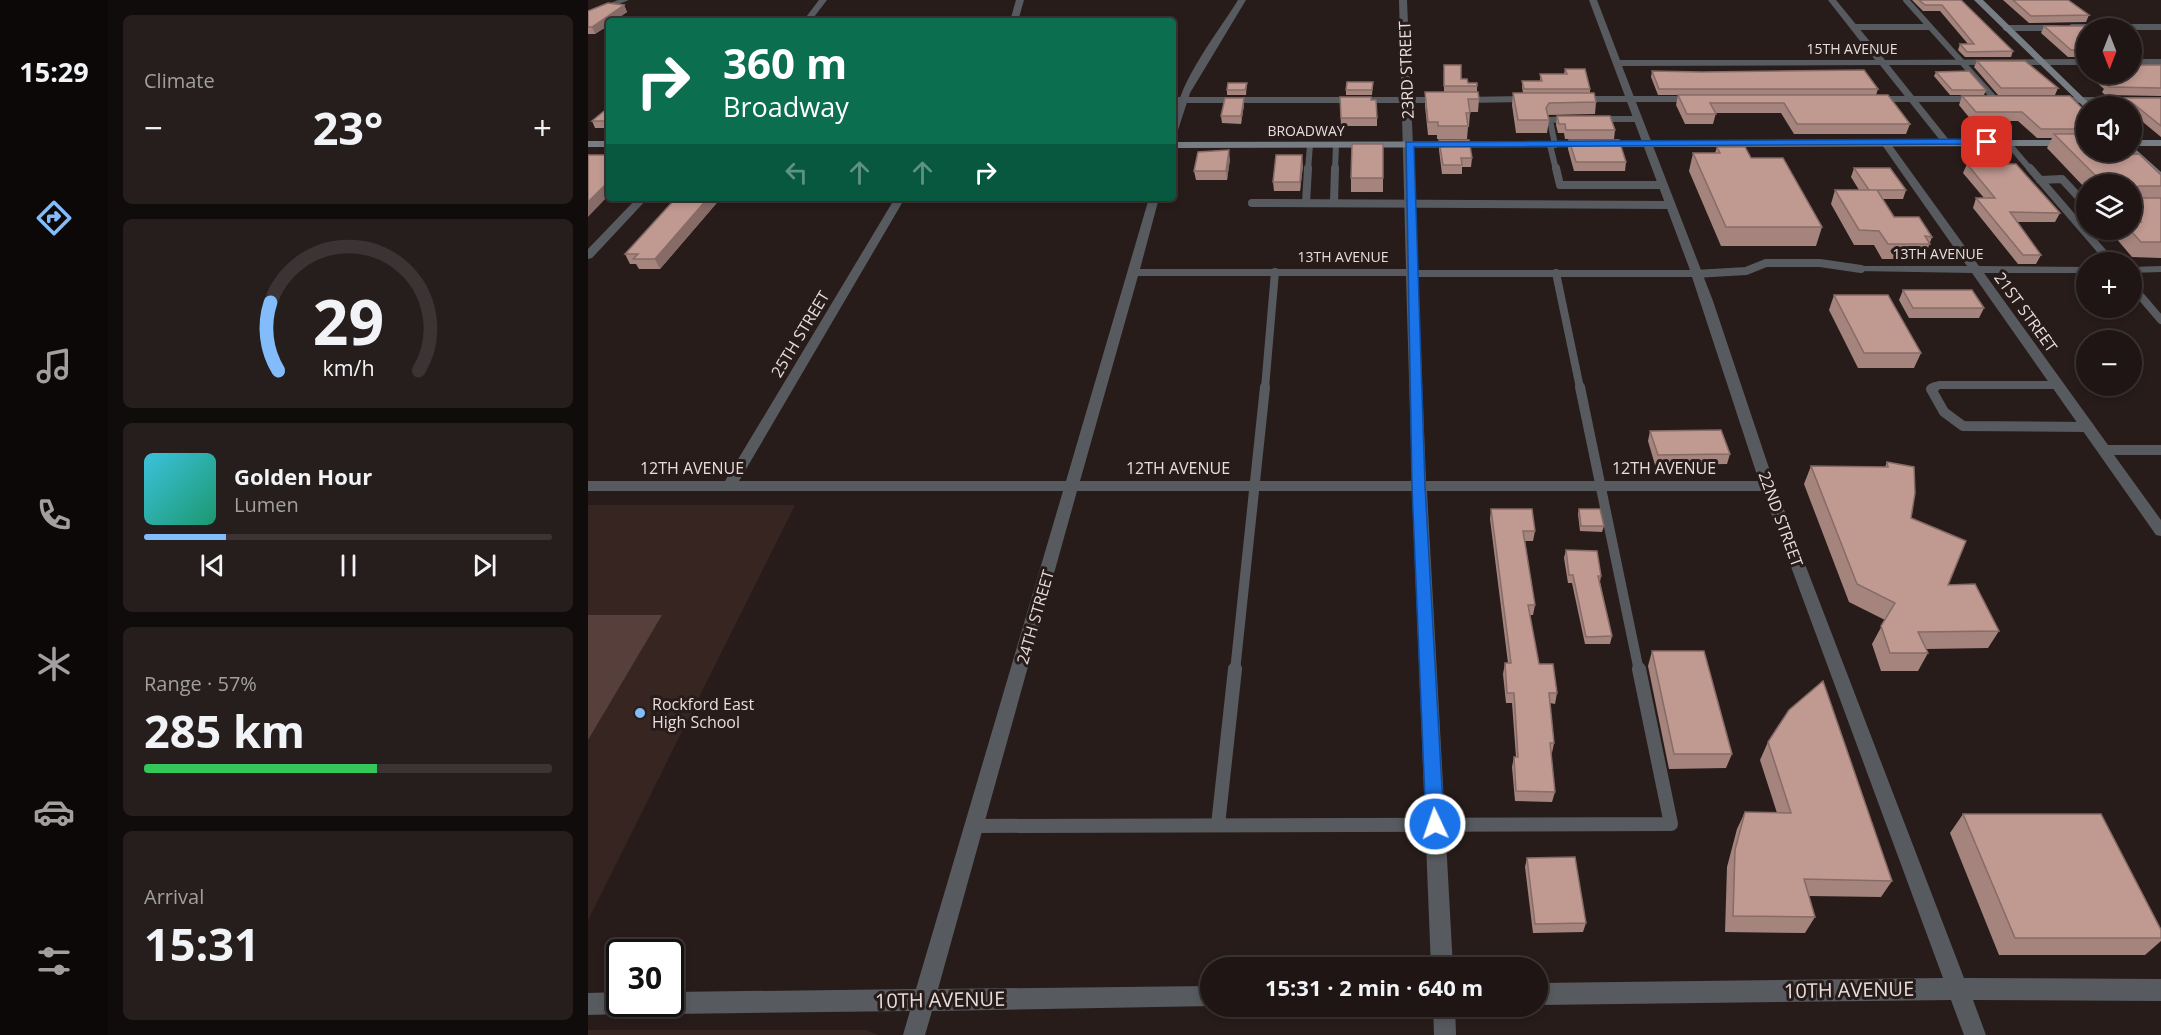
<!DOCTYPE html>
<meta charset="utf-8">
<style>
:root{--surface:#1e1514;--page:#261e1d;--text:#f1f3f6;--muted:#a19fa0;--line:#3c3434;--accent:#83bcfb}
body{margin:0;font-family:"Open Sans",sans-serif;background:var(--page);color:var(--text);height:100vh;display:flex;flex-direction:column;font-size:22px;white-space:nowrap}
*{box-sizing:border-box;margin:0}
p{font-size:20px;color:var(--muted)}
.icon{flex:none;width:33px;height:33px;fill:none;stroke:currentColor;stroke-width:2;stroke-linecap:round;stroke-linejoin:round}
.map{position:relative;flex:1;overflow:hidden}
.sheet{display:flex;flex-direction:column;gap:15px;padding:15px;background:#100c0b;width:480px}
.sheet>*{flex:none}
.top-card{position:absolute;left:18px;top:18px;width:570px;height:183px;border-radius:6px;box-shadow:0 3px 9px #0003,0 0 0 2px var(--line);background:#0b6e4f;color:#fff;overflow:hidden}
.needle{width:39px;rotate:180deg}
.tools{position:absolute;left:1488px;top:18px;display:grid;gap:12px}
.tools a{display:grid;place-items:center;width:66px;height:66px;border-radius:50%;background:var(--surface);box-shadow:0 3px 9px #0003,0 0 0 2px var(--line);font-size:30px}
.speed{position:absolute;left:18px;top:939px;display:flex;gap:12px;font-size:30px;font-weight:700;text-align:center}
.speed>*{display:grid;place-content:center;width:78px;height:78px;border-radius:50%;background:var(--surface);box-shadow:0 3px 9px #0003,0 0 0 2px var(--line);line-height:1}
.speed .limit{border:3px solid #111;border-radius:9px;background:#fff;color:#111}
.pin{position:absolute;display:grid;place-items:center;width:51px;height:51px;color:#fff;margin:-26px;border-radius:12px;box-shadow:0 3px 9px #0006}
.me{position:absolute;width:66px;margin:-33px;rotate:357deg;stroke-linejoin:round;filter:drop-shadow(0 0 4px #0008)}
.turn{display:flex;align-items:center;gap:21px;height:126px;padding:0 18px;font-size:27px}
.turn .icon{width:78px;height:78px;stroke-width:2.5}
.turn b{display:block;font-size:42px;line-height:51px}
.lanes{display:flex;align-items:center;height:57px;padding:0 18px;background:#0003;justify-content:center;gap:30px;direction:ltr}
.lanes .off{opacity:.35}
.big{font-size:45px;font-weight:700;line-height:1.1}
.sheet .card{flex:1;display:flex;flex-direction:column;justify-content:center;gap:9px;min-width:0;padding:0 21px;border-radius:9px;background:var(--page)}
.sheet .dial{align-items:center;gap:0}
.dial svg{height:156px;overflow:visible;fill:none;stroke:var(--line);stroke-width:7;stroke-linecap:round;text-anchor:middle}
.dial text{fill:var(--text);stroke:none}
.song{display:flex;align-items:center;gap:18px}
.cover{width:72px;height:72px;border-radius:9px;background:linear-gradient(135deg,hsl(190 70% 55%),hsl(160 70% 35%))}
.played{height:6px;border-radius:3px;background:linear-gradient(90deg,var(--accent) 20%,var(--line) 20%)}
.keys{display:flex;justify-content:space-around;direction:ltr}
.heat{display:flex;justify-content:space-between;align-items:center;font-size:33px;direction:ltr}
.charge{height:9px;border-radius:4px;background:linear-gradient(90deg,#34c759 57%,var(--line) 0)}
.trip{position:absolute;left:612px;top:957px;width:348px;height:60px;border-radius:30px;background:var(--surface);box-shadow:0 3px 9px #0003,0 0 0 2px var(--line);font-weight:700;line-height:60px;text-align:center}
main{display:flex;flex:1;min-height:0}
.dock{display:flex;flex-direction:column;width:108px;justify-content:space-around;align-items:center;background:#0c0808;color:var(--muted)}
.dock .icon{width:42px;height:42px}
.dock .current{color:var(--accent)}
.dock b{font-size:27px;color:var(--text)}
.map>svg:first-child{display:block}
.built{fill:#372521}
.green{fill:#57403b}
.lines{fill:none;stroke-linecap:round;stroke-linejoin:round}
.lane-far3{stroke:#575b5f;stroke-width:6}
.lane-far2{stroke:#575b5f;stroke-width:8}
.lane-far1{stroke:#575b5f;stroke-width:10}
.lane{stroke:#575b5f;stroke-width:14}
.street{fill:#575b5f;fill-rule:evenodd}
.secondary{fill:#777d84;fill-rule:evenodd}
.wall{fill:#a5847d}
.shaded-wall{fill:#866b66}
.building{fill:#c09991;stroke:#866b66;stroke-width:1.5}
.route{fill:#1a73e8;stroke:#114b97;stroke-width:1.5}
.poi-dot{fill:#83bcfb;stroke:#281c1a;stroke-width:2}
.labels{text-anchor:middle;stroke-width:6;stroke-linejoin:round;paint-order:stroke}
.far-street-label{font-size:14px;fill:#e7dedc;stroke:#281c1a}
.street-label{font-size:16px;fill:#e7dedc;stroke:#281c1a}
.poi-label{font-size:16px;fill:#e7dedc;stroke:#281c1a;text-anchor:start}
.near-street-label{font-size:20px;fill:#e7dedc;stroke:#281c1a}
</style>
<main>
<nav class="dock">
<b>15:29</b>
<svg class="icon current" aria-label="directions" viewBox="0 0 24 24"><path d="M12 3l9 9-9 9-9-9zM9 14v-3h6M13 9l2 2-2 2"/></svg>
<svg class="icon" aria-label="music" viewBox="0 0 24 24"><path d="M9 18V5l10-2v13"/><circle cx="6" cy="18" r="3"/><circle cx="16" cy="16" r="3"/></svg>
<svg class="icon" aria-label="phone" viewBox="0 0 24 24"><path d="M5 4h4l2 5-3 2q2 4 5 5l2-3 5 2v4C11 20 4 13 5 4z"/></svg>
<svg class="icon" aria-label="climate" viewBox="0 0 24 24"><path d="M12 3v18M4 7l16 10M4 17L20 7"/></svg>
<svg class="icon" aria-label="car" viewBox="0 0 24 24"><path d="M5 17H2v-5l4-1 3-4h7l3 4 3 1v5h-3M9 17h6M6 11h13"/><circle cx="7" cy="17" r="2"/><circle cx="17" cy="17" r="2"/></svg>
<svg class="icon" aria-label="filters" viewBox="0 0 24 24"><path d="M4 7h16M4 17h16"/><circle cx="9" cy="7" r="2"/><circle cx="15" cy="17" r="2"/></svg>
</nav>
<section class="sheet">
<div class="card"><p>Climate</p>
<div class="heat"><a>−</a><b class="big">23°</b><a>+</a></div>
</div>
<div class="card dial"><svg viewBox="0 0 100 80">
<path d="M14 69A42 42 0 1 1 86 69"/>
<path d="M14 69A42 42 0 0 1 10 34" stroke="#83bcfb"/>
<text x="50" y="56" font-size="32" font-weight="700">29</text>
<text x="50" y="72" font-size="11">km/h</text>
</svg></div>
<div class="card">
<div class="song"><i class="cover"></i><div><b>Golden Hour</b><p>Lumen</p></div></div>
<div class="played"></div>
<div class="keys"><svg class="icon" aria-label="previous" viewBox="0 0 24 24"><path d="M18 5L8 12l10 7zM5 5v14"/></svg><svg class="icon" aria-label="pause" viewBox="0 0 24 24"><path d="M8 5v14M16 5v14"/></svg><svg class="icon" aria-label="next" viewBox="0 0 24 24"><path d="M6 5l10 7-10 7zM19 5v14"/></svg></div>
</div>
<div class="card"><p>Range · 57%</p><b class="big">285 km</b><div class="charge"></div></div>
<div class="card"><p>Arrival</p><b class="big">15:31</b></div>
</section>
<div class="map">
<svg width="1573" height="1035" viewBox="0 0 1573 1035">
<rect width="100%" height="100%" fill="#281c1a"/>
<path class="built" d="M0 505H207L0 920Z
M0 1030H277L291 1035H0Z"/>
<path class="green" d="M0 615H74L0 740Z"/>
<g class="lines">
<path class="lane-far3" d="M1318 0 1407 99
M1266 27H1341
M1484 27H1573
M1418 28H1469
M994 99H1102
M1288 99H1387
M585 100H850
M877 100 937 99
M1471 100H1573
M1011 119H1050
M1419 142 1443 170
M962 145 968 170
M967 145 962 120 983 119
M720 170 722 145
M747 170 748 145"/>
<path class="lane-far2" d="M968 168 972 185H1075
M1442 168 1523 262
M1452 180 1474 179 1498 205
M664 203 1082 205
M718 203 720 168
M746 203 747 168
M968 273 992 388
M1107 274 1158 271 1178 263H1232L1273 269
M1544 286 1573 320
M677 388 687 272
M1344 388 1351 385H1471"/>
<path class="lane-far1" d="M992 387 1051 671
M1347 387 1343 389 1356 412 1375 426 1501 427
M647 671 677 387"/>
<path class="lane" d="M630 825 647 669
M386 826 1083 824 1051 669"/>
<path class="street" d="M30 0H41L0 17V12Z
M231 0H239L223 21H215Z
M428 0H436L430 21H422Z
M650 0H658L602 93 590 130 585 133C585 87 626 39 650 0Z
M811 0H819L830 270H1102L1001 0H1009L1032 60H1287L1240 0H1248L1297 60 1498 59V65H1301L1361 140V144H1355L1292 65 1034 66 1125 301 1187 486 1376 978 1573 979V1001L1385 1000 1398 1035H1376L1363 1000 950 1005V983L1355 978 1175 491H839L865 968H843L824 491H489L350 989 622 986V1006H625L344 1011 337 1035H315L322 1011 82 1014 74 1011 71 1004H82V992L328 989 475 491H0V481H137L307 198H317L151 481H478L561 198H571L552 269H818ZM550 276H818L824 481H492ZM830 277H1104L1171 481H838Z
M1544 59H1573V65H1544Z
M1294 140H1300L1391 266 1498 267V273H1396L1520 445H1573V455H1526L1573 520V536L1568 535 1384 273 1269 271V267L1273 266H1379L1292 142Z
M49 198H60L4 258 0 259V249Z
M1573 266V272L1544 273V267Z
M32 992V1004H43L40 1011 32 1014 0 1015V993Z
M845 1006H867L868 1035H846Z"/>
<path class="secondary" d="M1386 0H1395L1504 106 1497 108Z
M1498 140V146L585 148V142Z
M1544 140H1573V146H1544Z
M0 141H21V147H0Z
M1544 146 1573 172V181L1541 152H1544Z"/>
</g>
<path class="wall" d="M1324 0H1373L1425 51 1423 57H1377L1370 50 1372 44H1380L1352 11H1335Z
M1415 0H1480L1501 15 1498 22 1441 23Z
M36 5 39 12 26 21H21V25L7 34H0V11Z
M1456 26 1498 28V57H1480L1453 33Z
M1495 60H1498V73L1492 67Z
M1389 61 1470 88 1467 95H1410L1386 67Z
M856 65 880 83H889V92L891 99 890 112H882L881 127H880L879 139H849V135H840L837 106V92H856Z
M1546 65H1573V96L1517 95 1514 92 1516 89 1499 74H1544Z
M977 69 1002 89V93L1008 102 1007 114 960 115 961 120 959 133H928L924 105 925 93H935L934 87V81H952V74H976Z
M1064 71 1290 89 1288 95H1070L1063 77Z
M1348 72 1398 90 1396 95H1362L1346 76Z
M785 82 784 95H758V90Z
M659 83 658 95H639V90Z
M1090 95H1300L1322 124 1318 134H1206L1193 113H1128L1125 124H1097L1088 105Z
M1374 96 1498 112V133L1497 134 1498 152 1573 175V258L1544 257 1527 237 1531 230H1544V184H1498V189L1459 148 1464 138H1449L1430 121H1384L1371 105Z
M752 97 789 118V126H753Z
M656 98V105L653 124 634 123 633 116Z
M1532 98H1573V137L1544 113V106H1530L1529 105Z
M21 107V128H7L4 121Z
M969 116 1027 130 1026 139H977L976 133H970L968 125Z
M851 140 884 158 883 167H874V174H854L851 150Z
M981 140 1038 162 1037 171H986L980 149Z
M795 144V192H763V178Z
M1129 147 1163 158 1234 227 1228 246H1133L1101 171 1105 153H1127Z
M642 159 639 180H608L606 171Z
M1379 164 1472 213 1467 222H1428L1453 255 1448 264H1430L1385 208 1388 198H1396L1375 173Z
M715 165 712 191H686L685 182Z
M1266 168 1318 190 1315 199H1295L1306 217 1344 237 1336 259H1294L1286 245H1266L1243 204 1247 190H1271L1263 177Z
M88 198H133L72 269H51L48 264H42L37 254Z
M1315 290 1396 308 1391 318H1321L1311 300Z
M1246 295 1333 353 1326 368H1270L1241 310Z
M1062 431 1142 454 1139 464 1067 465 1060 441Z
M1299 462 1323 518 1360 585 1411 631 1400 648 1338 649 1340 653 1330 671H1293L1284 644 1297 620 1261 602 1216 484 1223 466 1297 467Z
M903 509 947 531 945 541H937L947 605 945 615H942L951 664 969 693 967 704 962 703 966 743 964 753H963L967 792 964 802 927 801 924 767 926 757H928L924 703H918L915 674 917 663H920L902 519Z
M991 509 1016 526 1014 532 992 531 990 514Z
M978 550 1013 576 1012 582 1024 636 1022 644H997L984 583H980L976 558Z
M1064 651 1144 754 1138 768 1081 769 1060 666Z
M1180 742 1304 881 1293 897 1221 896 1227 917 1217 933 1137 932 1139 867 1149 829 1157 812 1189 813 1172 760Z
M1375 814 1573 930V941L1557 955H1411L1362 833Z
M939 858 998 923 995 932 945 933 937 867Z"/>
<path class="shaded-wall" d="M36 5 39 12 26 21H21V25L7 34 4 27Z
M656 98V105L653 124V116Z
M641 150 642 159 639 180 638 171Z
M714 155 715 165 712 191V182Z
M21 181V195L0 217V202Z
M120 198H133L72 269 67 259Z"/>
<path class="building" d="M1331 0H1373L1425 51 1379 52 1372 44H1386L1354 5H1337Z
M1425 0H1480L1501 15 1443 16Z
M20 3 36 5 4 27H0V11Z
M1456 26H1496L1500 28H1498V50H1483Z
M1389 61H1437L1470 88H1413Z
M1544 64 1546 65H1573V88L1521 87 1518 84H1523L1510 74H1544Z
M856 65H873V79H879L880 83H889V86H856Z
M977 69H997L1002 89H936L934 81H954L952 74H979Z
M1276 70 1290 89H1071L1064 71 1114 72Z
M1381 71 1398 90H1364L1348 72Z
M759 82H785L784 90H758Z
M640 83H659L657 90H639Z
M837 92H890L891 99H880L882 113H878L880 126H850V122H840Z
M925 93H1006L1008 102 961 103 958 108 961 120H930Z
M1090 95H1300L1322 124H1209L1196 103H1122L1128 114H1099Z
M1374 96H1482L1498 112V124H1495L1498 129H1453L1434 112H1388Z
M752 97H783V100H788L789 118H753Z
M637 98H656L653 116H633Z
M1532 98H1573V126L1542 101H1536Z
M21 107V121H4Z
M969 116H1022L1027 130H978L977 124H971Z
M1466 134H1498V152H1530L1536 155 1551 154 1573 175V186H1551L1546 189 1547 196 1552 198H1573V242H1553L1542 230H1544V222H1553L1544 213V184H1516Z
M851 140H881L884 158H873L874 165H855Z
M981 140H1031L1038 162H988Z
M764 144H795V178H763Z
M1129 147H1157L1163 158H1195L1234 227H1138L1105 153H1132Z
M641 150 638 171H606L610 152Z
M0 155H21V181L0 202Z
M688 155H714L712 182H685Z
M1379 164H1428L1472 213 1422 212 1453 255H1435L1388 198H1407Z
M1266 168H1302L1318 190H1281Z
M1247 190H1289L1306 217H1331L1344 237 1337 236 1342 244H1300L1291 231 1271 230Z
M88 198H120L67 259H45L50 254H37Z
M1315 290H1384L1396 308H1325Z
M1246 295H1300L1333 353H1276Z
M1133 430 1142 454 1070 455 1062 431Z
M1299 462 1326 467 1327 493 1323 518 1378 541 1360 585 1387 584 1411 631 1330 632 1340 653H1302L1293 626 1307 603 1269 584 1223 466 1300 467Z
M903 509H944L947 531H935L947 605H940L951 664H965L969 693H961L966 743H962L967 792 928 791 926 757H930L926 693H919L917 663H923Z
M991 509H1012L1016 526H993Z
M978 550 1009 551 1013 576H1010L1024 636 998 637 985 575H981Z
M1064 651H1116L1144 754H1086Z
M1235 681 1304 881 1216 879 1227 917 1145 916 1147 850 1157 812 1203 813 1180 742 1201 710Z
M1375 814H1513L1573 930V938H1427Z
M987 857 998 923 947 924 939 858Z"/>
<path class="route" d="M1399 139 1402 140V144L826 147 837 486 856 824 853 829 847 832 841 829 838 824 824 486 818 142Z"/>
<circle class="poi-dot" cx="52" cy="713" r="6"/>
<g class="labels">
<g class="far-street-label">
<text x="1264" y="54">15TH AVENUE</text>
<text x="718" y="136">BROADWAY</text>
<text x="1350" y="259">13TH AVENUE</text>
<text x="755" y="262">13TH AVENUE</text>
</g>
<g class="street-label">
<text transform="translate(818 70) rotate(-92)" y="6">23RD STREET</text>
<text transform="translate(1438 312) rotate(54)" y="6">21ST STREET</text>
<text transform="translate(212 334) rotate(-59)" y="6">25TH STREET</text>
<text x="104" y="474">12TH AVENUE</text>
<text x="590" y="474">12TH AVENUE</text>
<text x="1076" y="474">12TH AVENUE</text>
<text transform="translate(1193 519) rotate(70)" y="6">22ND STREET</text>
<text transform="translate(447 617) rotate(-74)" y="6">24TH STREET</text>
</g>
<g class="poi-label">
<text x="64" y="710">Rockford East<tspan x="64" dy="18">High School</tspan></text>
</g>
<g class="near-street-label">
<text transform="translate(1261 990) rotate(-1)" y="7">10TH AVENUE</text>
<text transform="translate(352 1000) rotate(-1)" y="7">10TH AVENUE</text>
</g>
</g>
</svg>
<div class="tools">
<a><svg class="needle" viewBox="-14 -14 28 28"><path d="M0-13l5 13h-10z" fill="#e53935"/><path d="M0 13l5-13h-10z" fill="#a19fa0"/></svg></a>
<a><svg class="icon" aria-label="sound" viewBox="0 0 24 24"><path d="M4 9h4l5-4v14l-5-4H4zM17 9q2 3 0 6"/></svg></a>
<a><svg class="icon" aria-label="layers" viewBox="0 0 24 24"><path d="M12 4l9 5-9 5-9-5zM3 14l9 5 9-5"/></svg></a>
<a>+</a>
<a>−</a>
</div>
<div class="speed"><div class="limit">30</div></div>
<div class="pin" style="left:1399px;top:142px;background:#d93025"><svg class="icon" aria-label="arrive" viewBox="0 0 24 24"><path d="M6 21V4h12l-3 4 3 4H6"/></svg></div>
<svg class="me" style="left:847px;top:824px" viewBox="-20 -20 40 40"><circle r="17" fill="#1a73e8" stroke="#fff" stroke-width="3"/><path d="M0-11L8 9 0 5-8 9z" fill="#fff"/></svg>
<div class="trip">15:31 · 2 min · 640 m</div>
<div class="top-card">
<div class="turn"><svg class="icon" aria-label="right" viewBox="0 0 24 24"><path d="M7 20v-9h11M14 6l5 5-5 5"/></svg><div><b>360 m</b>Broadway</div></div>
<div class="lanes"><svg class="icon off" aria-label="left" viewBox="0 0 24 24"><path d="M17 20v-9H6M10 6l-5 5 5 5"/></svg><svg class="icon off" aria-label="ahead" viewBox="0 0 24 24"><path d="M12 20V5M6 11l6-6 6 6"/></svg><svg class="icon off" aria-label="ahead" viewBox="0 0 24 24"><path d="M12 20V5M6 11l6-6 6 6"/></svg><svg class="icon" aria-label="right" viewBox="0 0 24 24"><path d="M7 20v-9h11M14 6l5 5-5 5"/></svg></div>
</div>
</div>
</main>
